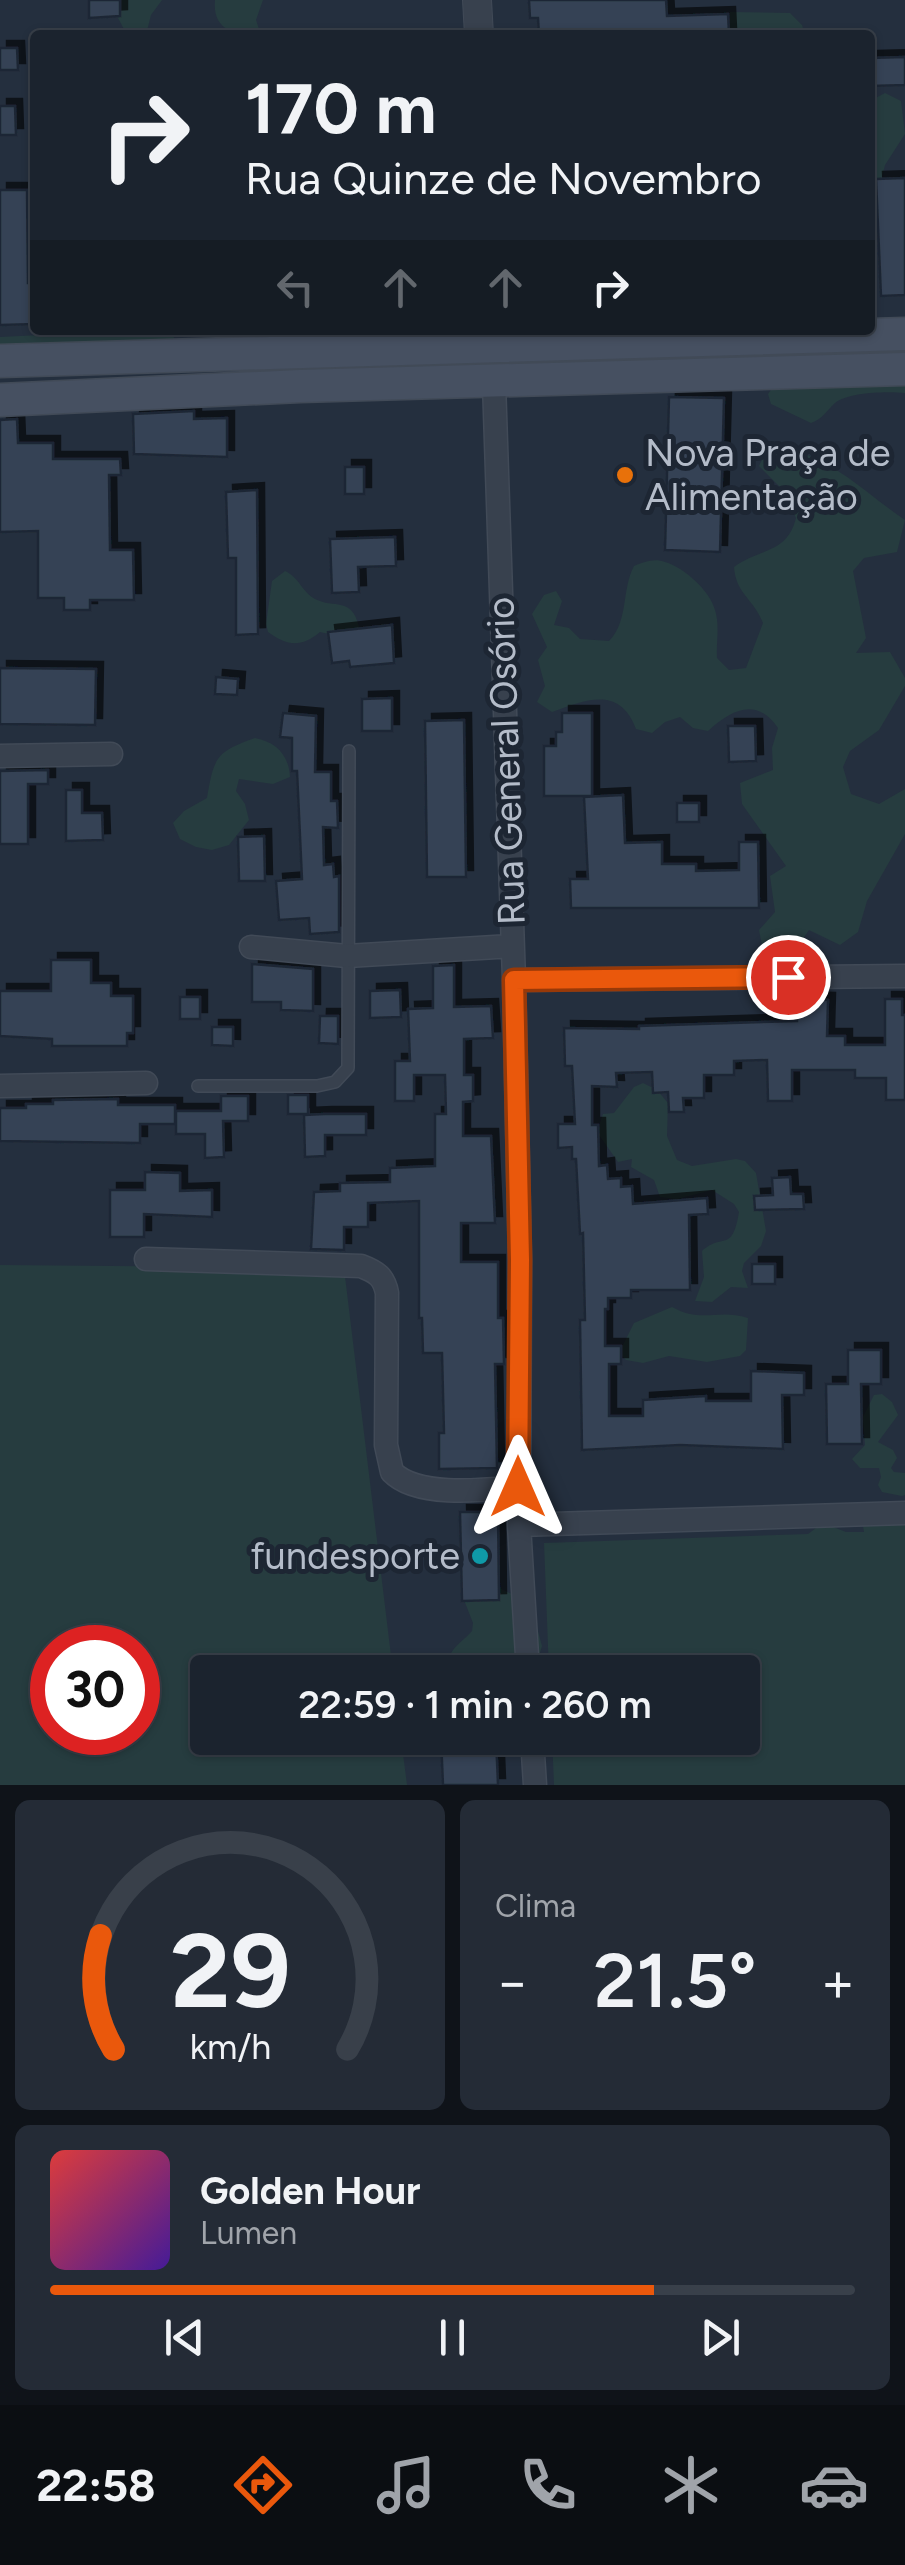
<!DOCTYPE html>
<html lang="es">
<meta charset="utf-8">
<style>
:root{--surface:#1b232e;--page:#242b36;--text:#f1f3f6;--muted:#a0a4aa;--line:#39404a;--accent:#ea580c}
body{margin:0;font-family:Figtree,sans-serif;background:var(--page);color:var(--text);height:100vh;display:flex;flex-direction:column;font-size:38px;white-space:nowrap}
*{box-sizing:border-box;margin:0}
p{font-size:32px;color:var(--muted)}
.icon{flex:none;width:55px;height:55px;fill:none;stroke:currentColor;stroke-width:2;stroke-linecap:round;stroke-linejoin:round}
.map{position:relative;height:1785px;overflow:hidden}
.details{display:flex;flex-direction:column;gap:15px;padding:15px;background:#0f1319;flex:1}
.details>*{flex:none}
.hud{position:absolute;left:30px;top:30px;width:845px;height:305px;border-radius:10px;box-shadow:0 2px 8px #0004,0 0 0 2px var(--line);background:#1b232e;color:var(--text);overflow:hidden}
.speed{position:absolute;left:30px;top:1625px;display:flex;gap:20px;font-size:50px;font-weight:700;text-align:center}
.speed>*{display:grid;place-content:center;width:130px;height:130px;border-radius:50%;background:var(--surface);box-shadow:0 2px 8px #0004,0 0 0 2px var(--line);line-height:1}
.speed .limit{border:15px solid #d22;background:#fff;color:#111}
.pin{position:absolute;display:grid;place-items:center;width:85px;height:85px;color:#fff;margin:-42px;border:5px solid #fff;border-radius:50%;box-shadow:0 2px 10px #0007}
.me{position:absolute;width:110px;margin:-55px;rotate:0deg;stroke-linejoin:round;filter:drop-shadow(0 0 8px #0008)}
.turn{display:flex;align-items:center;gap:35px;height:210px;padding:0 50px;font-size:45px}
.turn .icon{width:130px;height:130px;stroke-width:2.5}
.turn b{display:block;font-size:70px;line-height:85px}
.lanes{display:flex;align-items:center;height:95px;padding:0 50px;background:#0003;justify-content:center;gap:50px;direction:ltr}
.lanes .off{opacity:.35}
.big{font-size:75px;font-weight:600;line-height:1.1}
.details .tile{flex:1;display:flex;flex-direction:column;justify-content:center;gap:15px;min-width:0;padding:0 35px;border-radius:15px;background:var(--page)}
.details .dial{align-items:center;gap:0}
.dial svg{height:260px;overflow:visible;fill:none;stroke:var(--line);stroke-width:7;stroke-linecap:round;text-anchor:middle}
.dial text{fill:var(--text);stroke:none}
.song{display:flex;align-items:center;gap:30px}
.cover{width:120px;height:120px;border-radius:15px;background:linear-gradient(135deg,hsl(0 70% 55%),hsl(260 70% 35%))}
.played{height:10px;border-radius:5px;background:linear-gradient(90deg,var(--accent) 75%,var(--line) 75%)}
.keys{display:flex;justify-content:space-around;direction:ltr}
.heat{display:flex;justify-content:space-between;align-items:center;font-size:55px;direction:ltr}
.details .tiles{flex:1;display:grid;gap:15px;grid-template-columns:1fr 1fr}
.tile:last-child{grid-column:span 2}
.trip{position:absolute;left:190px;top:1655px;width:570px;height:100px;border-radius:10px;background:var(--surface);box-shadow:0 2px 8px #0004,0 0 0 2px var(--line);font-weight:600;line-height:100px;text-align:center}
.tabs{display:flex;height:160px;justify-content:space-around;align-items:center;background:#0b0e12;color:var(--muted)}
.tabs .icon{width:70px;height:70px}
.tabs .selected{color:var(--accent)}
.tabs b{font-size:45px;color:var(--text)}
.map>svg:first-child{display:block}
.green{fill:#263c3f;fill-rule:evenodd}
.building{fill:#364354;stroke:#1f2835;stroke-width:2.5;filter:url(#shadow)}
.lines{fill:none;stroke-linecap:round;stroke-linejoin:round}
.service-casing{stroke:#414a57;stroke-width:14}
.minor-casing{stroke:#414a57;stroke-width:25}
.tertiary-casing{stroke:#414a57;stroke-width:30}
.secondary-casing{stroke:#414a57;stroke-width:35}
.service{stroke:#38414e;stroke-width:11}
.minor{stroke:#38414e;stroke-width:22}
.tertiary{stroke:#38414e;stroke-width:28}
.secondary{stroke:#465061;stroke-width:32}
.route-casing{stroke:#983908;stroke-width:25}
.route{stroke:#ea580c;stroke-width:18}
.food-dot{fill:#e8710a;stroke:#1d2633;stroke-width:4}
.culture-dot{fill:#0f9aa8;stroke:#1d2633;stroke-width:4}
.labels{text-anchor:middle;stroke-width:10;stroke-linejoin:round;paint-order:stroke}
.poi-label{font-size:38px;fill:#b4bcc9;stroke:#1d2633;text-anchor:start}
.street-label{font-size:38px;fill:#b4bcc9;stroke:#1d2633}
</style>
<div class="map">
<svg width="905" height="1785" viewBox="0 0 905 1785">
<defs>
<filter id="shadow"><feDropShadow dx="7" dy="-7" stdDeviation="0" flood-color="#0009"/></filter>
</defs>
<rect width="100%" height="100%" fill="#242f3e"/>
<path class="green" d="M120 0H162L151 15 146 35H127L118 18Z
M215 0H263L256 20 261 35C237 35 212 32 215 0Z
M730 12 790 13 802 25 805 35H730Z
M885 93 901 101 905 134 885 165 881 181 870 195V101Z
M56 330 170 332 175 339 168 345 0 356V337L40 335Z
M905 379V393C888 391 848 392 835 403 826 411 823 419 811 423L771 404 768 394 773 387 845 388 852 382Z
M782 447C836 460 861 490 905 520L897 552 864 558 853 571 866 638 856 653 890 652 905 678V686L879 730 850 751 843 767 851 794 879 804 905 789V834L867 901 858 932 840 945 809 930 788 961 764 955 759 930 775 912 770 876 786 866 742 804 740 783 773 770 772 748 778 728C757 697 732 709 708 731L693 728 680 717 665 722 652 733 636 729C620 686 587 699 552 712L537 702 545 686 538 660 547 647 532 614 544 595 556 591 562 601 554 625 569 628 580 639 609 641C629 621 621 591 634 566 645 562 654 558 665 562 685 568 710 591 715 610 720 626 716 642 717 658L729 670 746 668 763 623C753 598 736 594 734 567 760 548 787 554 796 518L782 489 759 466 766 451Z
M285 571C299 577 302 592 315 599 334 609 352 596 359 627L354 634 337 636 320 632C301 648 287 646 268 632L266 624 272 581Z
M255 738C276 742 289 755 290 777L273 784 239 779 236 791 245 804 249 820 229 845 212 850 196 847 180 839 173 823 184 811 207 798C214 758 215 752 255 738Z
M643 1083 657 1090 668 1103 667 1136 677 1160 692 1166 736 1159 745 1161 756 1173 766 1231 761 1246 744 1263 742 1271 748 1288 731 1287 712 1302 695 1301 704 1277 702 1251C723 1232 732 1254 739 1212L734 1204 712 1190 677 1199 660 1197 654 1180 631 1167 632 1159 618 1162 597 1132 603 1114 614 1113 634 1087Z
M0 1265 344 1268 393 1672H208V1738H401L407 1785H0ZM52 1648H138V1732H52Z
M672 1307C703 1324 717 1308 748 1318L746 1350 740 1356 707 1362 669 1356 643 1363 626 1360 619 1353 634 1323Z
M882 1394 892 1402 898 1415 878 1442 893 1450 897 1458 891 1468 894 1472 905 1473V1495L902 1496 882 1492 878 1485 881 1477 879 1468H860L852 1459 865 1445 863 1417 874 1395Z
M905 1506V1785H554L552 1738H742V1672H549L544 1543 808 1534 823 1523 846 1532H864L862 1520Z
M493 1585 518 1597 532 1609 542 1646 534 1672H451C443 1651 460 1645 472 1631L473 1623 464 1600Z"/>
<path class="building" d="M89 0H120V16L89 18Z
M529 0H666L667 16 728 14 729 35H539L538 18H530Z
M0 48H17L18 70H0Z
M905 57V85L870 86V58Z
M0 106H15L16 135H0Z
M905 178V295L881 296 876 179Z
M0 190H27L28 283H35V324L0 325Z
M669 397 724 398 720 552 665 550Z
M194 411V419L227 418V457L134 454 133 414Z
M17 419 18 443H53V459H120L121 475H109L110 550H133L134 600H90V610H64V598H38V531L0 532V420Z
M345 467H364V494H345Z
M257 490 258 634 236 635V558H228L226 492Z
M395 537 396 566 358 567 359 592 332 593 330 539Z
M392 625 394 663 350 667 349 661 332 663 328 632Z
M0 668 96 669 95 725 0 724Z
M216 677 238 679 237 695 215 694Z
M392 698V731H362V699Z
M283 713 316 716 315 772H331V801H337L338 828 323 827 324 865 333 864 334 877 339 876V932L310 934 309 918 279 920 276 881 302 879 297 771H292V738L280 737Z
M562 713H592V796H544V746H556V732H562Z
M464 720 466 877H427L425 721Z
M728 726H755L756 761 729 762Z
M48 770V784H28V844H0V771Z
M66 790H82V813H102L103 840 66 841Z
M623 795 625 843 662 842V864H696V871L739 870V842H758L759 908H571L570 879H588L584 797Z
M677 803H699V822H677Z
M264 836 265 881H239L238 837Z
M51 960H91V983H111V996H133V1033H127V1046H52V1039L0 1036V991H51Z
M252 964 313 969V1011L281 1010V1002H252Z
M454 965V1007L491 1006 493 1038 464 1039V1075H473V1101L463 1102V1136H491L495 1223H461V1262H498V1318H503L504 1364H495L497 1468 439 1469V1433H444L442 1353H423L422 1318H419V1201L368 1203V1227H344V1250L311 1249 314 1192 340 1191V1183L390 1182V1168L435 1166V1114H446L445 1075H414V1101H395V1061H410L408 1009 433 1008V966Z
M400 990 401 1017 370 1018V991Z
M180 997H200V1019H180Z
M797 999 828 1000 827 1036H845V1045H885V999H902V1015H905V1100H886V1078H855V1070H792V1101H768L767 1060 734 1061V1075H704V1098H683L684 1112H669L668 1092 653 1093 652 1072 616 1073 617 1087 592 1086V1125H598L599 1166 607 1165 608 1179 621 1178V1187L632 1186 633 1204 707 1198 708 1214 689 1215 690 1290H631V1298H608V1309H605V1346H621V1364H609V1416H643V1400L706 1396V1401H751V1371L804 1373V1395H782L783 1449 680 1445 582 1450 580 1320H585L583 1233 580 1234 576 1159H572V1147L558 1148V1124H575L572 1066H565L564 1028 639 1029V1026L797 1021Z
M320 1016H338V1044L319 1043Z
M212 1027H233V1046L212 1045Z
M288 1095H308V1114H288Z
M221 1096H248V1121H223L224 1157 205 1158V1134H176V1111H221Z
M118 1099V1105H175V1124H140V1143L0 1141V1108H26V1104H53V1100Z
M325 1114H366V1135H325V1156L305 1157 304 1115Z
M145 1172 180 1173V1191L212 1190V1217L144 1214V1237H110V1190H145Z
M790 1177 791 1194H803L804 1209 755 1210 754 1196 773 1195 772 1178Z
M752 1264H775V1284H752Z
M848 1350H881V1384H861L862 1444H827L826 1384H848Z
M460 1512H498L499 1600 462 1601Z
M441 1738H496L498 1785H443Z"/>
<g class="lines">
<defs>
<path id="service" d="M198 1086H317L335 1082 348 1068 349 751"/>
<path id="minor" d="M494 383 514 980 520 1260 519 1525 528 1672
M0 756 111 754
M251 947 347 956 512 946
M514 980 905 976
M0 1086 146 1083
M146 1259 361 1266C377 1272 384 1277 387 1293L386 1445 392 1472C417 1498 485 1490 518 1487
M519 1525 905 1513
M532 1738 535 1785"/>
<path id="tertiary" d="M477 0 479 35"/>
<path id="secondary" d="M0 361 905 334
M0 400 300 386 905 369"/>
</defs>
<use href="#service" class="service-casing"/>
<use href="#minor" class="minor-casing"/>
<use href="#tertiary" class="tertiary-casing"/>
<use href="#secondary" class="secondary-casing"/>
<use href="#service" class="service"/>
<use href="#minor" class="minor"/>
<use href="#tertiary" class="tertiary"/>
<use href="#secondary" class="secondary"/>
</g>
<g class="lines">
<defs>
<path id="route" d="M518 1487 520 1260 514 980 788 977"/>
</defs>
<use href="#route" class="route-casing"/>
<use href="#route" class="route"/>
</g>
<circle class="food-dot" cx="625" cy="475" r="10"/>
<circle class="culture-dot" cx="480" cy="1556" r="10"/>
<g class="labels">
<g class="poi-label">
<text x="645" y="466">Nova Praça de<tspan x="645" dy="44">Alimentação</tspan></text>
<text x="460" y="1569" text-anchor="end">fundesporte</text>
</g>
<g class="street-label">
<text transform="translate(506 761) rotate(-92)" y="13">Rua General Osório</text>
</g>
</g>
</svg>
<div class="speed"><div class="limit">30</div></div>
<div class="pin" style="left:788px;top:977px;background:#d93025"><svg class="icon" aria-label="arrive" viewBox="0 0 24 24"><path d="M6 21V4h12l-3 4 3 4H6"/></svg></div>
<svg class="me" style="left:518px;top:1487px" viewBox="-20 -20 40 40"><path d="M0-17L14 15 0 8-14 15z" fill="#ea580c" stroke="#fff" stroke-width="4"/></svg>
<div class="trip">22:59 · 1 min · 260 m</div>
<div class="hud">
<div class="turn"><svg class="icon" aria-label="right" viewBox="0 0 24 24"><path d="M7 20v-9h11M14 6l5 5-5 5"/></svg><div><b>170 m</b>Rua Quinze de Novembro</div></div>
<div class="lanes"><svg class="icon off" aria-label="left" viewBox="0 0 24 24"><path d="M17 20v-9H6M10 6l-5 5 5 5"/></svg><svg class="icon off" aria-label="ahead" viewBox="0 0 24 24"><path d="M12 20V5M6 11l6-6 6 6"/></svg><svg class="icon off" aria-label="ahead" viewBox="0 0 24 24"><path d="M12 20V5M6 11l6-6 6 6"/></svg><svg class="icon" aria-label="right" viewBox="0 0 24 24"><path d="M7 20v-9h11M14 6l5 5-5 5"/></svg></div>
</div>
</div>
<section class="details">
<div class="tiles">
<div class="tile dial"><svg viewBox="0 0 100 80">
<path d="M14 69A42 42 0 1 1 86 69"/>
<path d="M14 69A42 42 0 0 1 10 34" stroke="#ea580c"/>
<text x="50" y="56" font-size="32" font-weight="700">29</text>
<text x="50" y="72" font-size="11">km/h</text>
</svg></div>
<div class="tile"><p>Clima</p>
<div class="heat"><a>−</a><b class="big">21.5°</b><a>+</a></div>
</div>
<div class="tile">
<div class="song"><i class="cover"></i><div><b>Golden Hour</b><p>Lumen</p></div></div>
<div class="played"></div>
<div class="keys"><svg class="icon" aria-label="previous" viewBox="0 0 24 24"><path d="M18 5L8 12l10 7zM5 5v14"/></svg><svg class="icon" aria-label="pause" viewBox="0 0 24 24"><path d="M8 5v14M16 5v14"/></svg><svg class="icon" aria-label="next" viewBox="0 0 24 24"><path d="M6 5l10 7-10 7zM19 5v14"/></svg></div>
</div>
</div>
</section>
<nav class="tabs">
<b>22:58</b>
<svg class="icon selected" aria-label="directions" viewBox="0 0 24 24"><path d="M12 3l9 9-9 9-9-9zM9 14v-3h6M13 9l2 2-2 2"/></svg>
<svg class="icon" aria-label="music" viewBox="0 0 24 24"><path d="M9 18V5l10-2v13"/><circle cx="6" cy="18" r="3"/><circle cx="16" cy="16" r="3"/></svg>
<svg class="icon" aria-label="phone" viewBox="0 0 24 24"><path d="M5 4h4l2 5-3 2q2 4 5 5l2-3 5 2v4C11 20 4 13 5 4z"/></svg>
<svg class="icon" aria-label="climate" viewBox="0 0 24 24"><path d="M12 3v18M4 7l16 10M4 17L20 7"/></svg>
<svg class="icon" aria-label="car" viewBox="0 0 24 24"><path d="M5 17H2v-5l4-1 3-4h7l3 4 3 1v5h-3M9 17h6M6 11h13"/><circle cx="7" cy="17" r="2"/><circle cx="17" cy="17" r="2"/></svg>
</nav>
